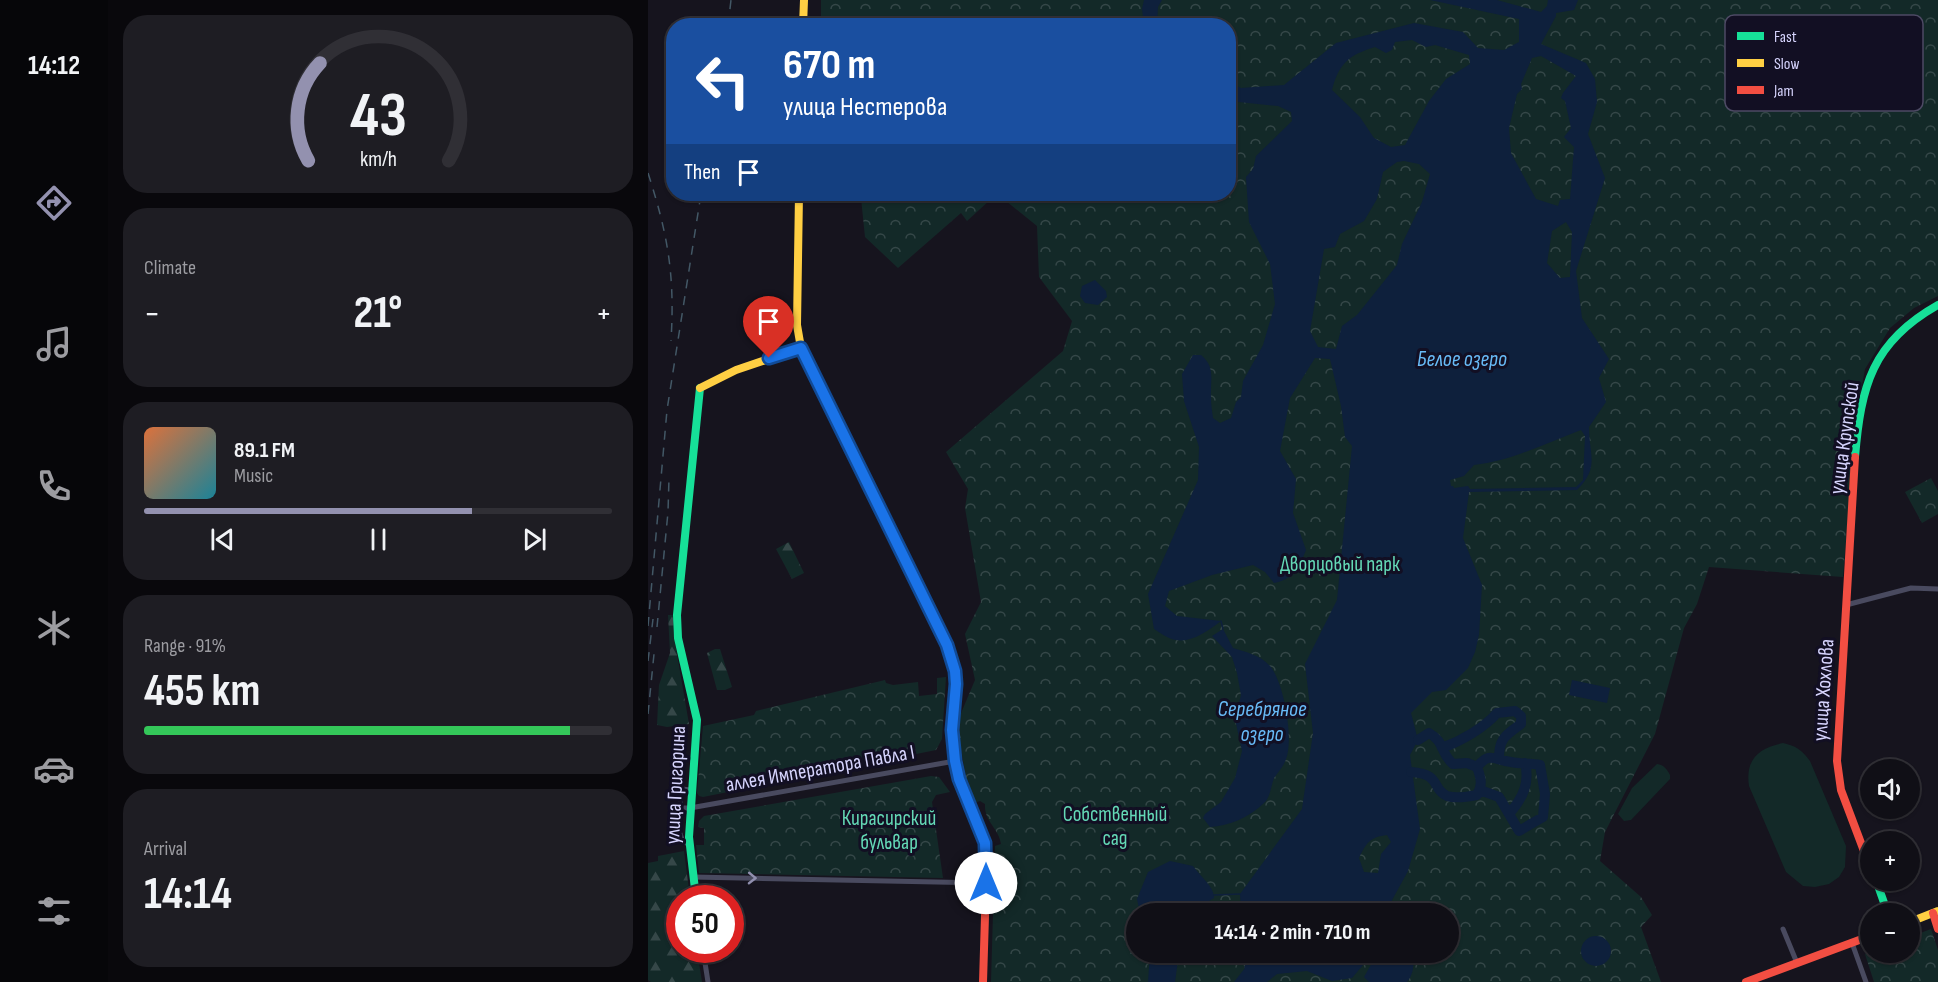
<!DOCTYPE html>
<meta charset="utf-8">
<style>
:root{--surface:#100f16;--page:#1e1d23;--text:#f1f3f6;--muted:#9c9ca1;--line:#302f35;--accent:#9391af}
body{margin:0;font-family:"Sofia Sans Condensed",sans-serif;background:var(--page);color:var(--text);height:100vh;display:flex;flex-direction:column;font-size:22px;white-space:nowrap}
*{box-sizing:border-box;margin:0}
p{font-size:20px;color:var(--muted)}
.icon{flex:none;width:33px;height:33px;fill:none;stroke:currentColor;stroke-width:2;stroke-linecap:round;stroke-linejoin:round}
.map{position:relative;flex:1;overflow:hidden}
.sheet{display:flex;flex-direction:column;gap:15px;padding:15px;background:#09080c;width:540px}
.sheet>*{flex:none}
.hud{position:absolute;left:18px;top:18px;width:570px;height:183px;border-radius:24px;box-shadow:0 2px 4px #0004,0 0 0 2px var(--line);background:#1a4fa0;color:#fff;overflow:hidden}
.fabs{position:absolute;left:1212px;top:759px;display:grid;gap:12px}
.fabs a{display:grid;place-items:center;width:60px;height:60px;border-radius:50%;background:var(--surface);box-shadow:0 2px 4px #0004,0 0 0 2px var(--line);font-size:30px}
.speed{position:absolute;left:18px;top:885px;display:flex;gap:12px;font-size:30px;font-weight:700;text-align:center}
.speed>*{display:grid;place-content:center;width:78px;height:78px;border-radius:50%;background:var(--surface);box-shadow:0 2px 4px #0004,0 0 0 2px var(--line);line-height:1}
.speed .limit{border:9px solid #d22;background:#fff;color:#111}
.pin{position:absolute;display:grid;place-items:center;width:51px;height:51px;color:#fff;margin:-62px -26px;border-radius:50% 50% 50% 0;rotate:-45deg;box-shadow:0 0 6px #0007}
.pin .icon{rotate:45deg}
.me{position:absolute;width:66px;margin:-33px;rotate:0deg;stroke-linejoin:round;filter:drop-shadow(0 0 4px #0008)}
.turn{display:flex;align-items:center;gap:21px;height:126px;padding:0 18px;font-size:27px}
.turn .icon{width:78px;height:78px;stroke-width:2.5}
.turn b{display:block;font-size:42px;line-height:51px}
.then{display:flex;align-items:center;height:57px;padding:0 18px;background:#0003;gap:12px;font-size:22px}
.big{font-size:45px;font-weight:700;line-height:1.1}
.sheet .card{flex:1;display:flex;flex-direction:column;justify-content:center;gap:9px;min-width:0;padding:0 21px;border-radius:24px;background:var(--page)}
.sheet .dial{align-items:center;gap:0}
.dial svg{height:156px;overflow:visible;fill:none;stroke:var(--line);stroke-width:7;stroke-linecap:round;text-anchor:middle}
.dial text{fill:var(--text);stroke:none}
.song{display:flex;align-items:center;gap:18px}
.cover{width:72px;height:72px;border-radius:9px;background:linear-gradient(135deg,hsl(20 70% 55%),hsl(190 70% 35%))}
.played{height:6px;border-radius:3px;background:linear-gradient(90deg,var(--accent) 70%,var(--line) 70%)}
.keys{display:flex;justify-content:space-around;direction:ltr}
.heat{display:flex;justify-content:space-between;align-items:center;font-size:33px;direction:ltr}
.charge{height:9px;border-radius:4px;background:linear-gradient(90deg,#34c759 91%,var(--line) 0)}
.trip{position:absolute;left:478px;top:903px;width:333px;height:60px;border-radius:30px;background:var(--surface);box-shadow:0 2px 4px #0004,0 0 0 2px var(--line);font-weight:700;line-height:60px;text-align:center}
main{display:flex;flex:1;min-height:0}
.dock{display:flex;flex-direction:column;width:108px;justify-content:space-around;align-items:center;background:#060609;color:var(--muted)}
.dock .icon{width:42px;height:42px}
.dock .selected{color:var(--accent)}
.dock b{font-size:27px;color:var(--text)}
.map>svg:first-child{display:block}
.green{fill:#132928}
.forest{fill:url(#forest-firs)}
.park{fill:url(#park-crowns);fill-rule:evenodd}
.water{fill:#0e203c;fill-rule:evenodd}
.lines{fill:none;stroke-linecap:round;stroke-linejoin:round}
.stream{stroke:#0e203c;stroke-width:1.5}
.river{stroke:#0e203c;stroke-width:10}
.street{stroke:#494a5f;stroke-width:5}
.fast{stroke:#16e098;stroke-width:8}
.slow{stroke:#ffcf43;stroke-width:8}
.jam{stroke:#f24e42;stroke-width:8}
.rail{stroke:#435866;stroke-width:1.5;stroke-dasharray:9 8;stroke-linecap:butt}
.oneway{stroke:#908fae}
.route-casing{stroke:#114b97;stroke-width:15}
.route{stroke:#1a73e8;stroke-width:10}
.labels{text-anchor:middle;stroke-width:6;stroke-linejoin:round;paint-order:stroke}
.street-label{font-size:21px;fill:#d6d4fd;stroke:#120f23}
.park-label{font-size:21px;fill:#64d9b6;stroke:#120f23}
.water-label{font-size:22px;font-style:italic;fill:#68bbf7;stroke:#120f23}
.key{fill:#120f23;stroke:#4d4a64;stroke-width:1.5}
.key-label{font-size:16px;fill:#d6d4fd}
</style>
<main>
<nav class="dock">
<b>14:12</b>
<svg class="icon selected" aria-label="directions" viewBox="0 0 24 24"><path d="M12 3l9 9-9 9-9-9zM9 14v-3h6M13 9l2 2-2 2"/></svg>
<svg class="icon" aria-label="music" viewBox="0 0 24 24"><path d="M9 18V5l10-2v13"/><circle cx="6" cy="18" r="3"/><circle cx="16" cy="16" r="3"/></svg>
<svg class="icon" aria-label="phone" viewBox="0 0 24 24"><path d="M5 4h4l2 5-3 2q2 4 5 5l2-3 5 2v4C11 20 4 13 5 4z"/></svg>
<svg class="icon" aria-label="climate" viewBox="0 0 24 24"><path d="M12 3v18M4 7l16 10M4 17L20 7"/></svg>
<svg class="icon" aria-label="car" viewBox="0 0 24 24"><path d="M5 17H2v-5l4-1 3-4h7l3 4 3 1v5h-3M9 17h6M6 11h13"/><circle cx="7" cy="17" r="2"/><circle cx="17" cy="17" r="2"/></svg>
<svg class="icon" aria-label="filters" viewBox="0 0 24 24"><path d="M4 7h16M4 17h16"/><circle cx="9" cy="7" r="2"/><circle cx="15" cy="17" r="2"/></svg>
</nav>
<section class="sheet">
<div class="card dial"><svg viewBox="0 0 100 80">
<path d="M14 69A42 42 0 1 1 86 69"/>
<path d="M14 69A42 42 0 0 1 20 19" stroke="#9391af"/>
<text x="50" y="56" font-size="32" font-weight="700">43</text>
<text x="50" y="72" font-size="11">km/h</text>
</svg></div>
<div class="card"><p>Climate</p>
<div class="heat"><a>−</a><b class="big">21°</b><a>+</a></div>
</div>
<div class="card">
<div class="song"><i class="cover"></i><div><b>89.1 FM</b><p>Music</p></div></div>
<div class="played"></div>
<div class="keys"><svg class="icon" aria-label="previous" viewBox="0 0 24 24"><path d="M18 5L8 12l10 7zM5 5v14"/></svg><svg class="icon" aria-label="pause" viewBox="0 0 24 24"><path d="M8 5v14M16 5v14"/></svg><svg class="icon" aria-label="next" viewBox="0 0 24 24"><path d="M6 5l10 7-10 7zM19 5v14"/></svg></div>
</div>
<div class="card"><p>Range · 91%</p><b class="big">455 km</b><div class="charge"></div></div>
<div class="card"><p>Arrival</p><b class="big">14:14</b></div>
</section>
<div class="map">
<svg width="1290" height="982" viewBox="0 0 1290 982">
<defs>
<pattern id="forest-firs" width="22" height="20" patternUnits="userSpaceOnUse" patternTransform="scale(1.5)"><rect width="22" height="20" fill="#132928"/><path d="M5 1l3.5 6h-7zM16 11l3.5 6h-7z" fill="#354748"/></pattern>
<pattern id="park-crowns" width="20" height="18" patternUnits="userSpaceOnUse" patternTransform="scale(1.5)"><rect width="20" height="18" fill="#132928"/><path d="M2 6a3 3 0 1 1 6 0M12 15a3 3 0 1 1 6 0" fill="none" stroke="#354748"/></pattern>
</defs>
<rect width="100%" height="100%" fill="#16141e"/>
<path class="green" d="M1135 743C1148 746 1154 750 1162 761L1198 846 1197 867 1191 877 1181 884 1167 887 1155 886 1138 872 1101 786C1097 759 1111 748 1135 743Z
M1009 764C1016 765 1019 769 1022 775V779L983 820 976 821 970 814 984 788Z"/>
<path class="forest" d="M141 542 156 573 144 579 128 549Z
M20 615H26L25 631 41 724 19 727 9 725 11 685 22 653Z
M67 649H72L84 687 77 690H69L59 653Z
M36 851 42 898H32V950H49L54 982H3L0 980V863L10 861V856Z"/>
<path class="park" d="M173 0H1290V296L1266 308 1242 328 1217 369 1208 416 1195 577 1061 567 1049 604 1036 628 1007 734 957 832 952 861 993 897 1004 915 993 927 1013 982H343L347 846 353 844C351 828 336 822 337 804L332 801 326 803 319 782 310 734 311 718 327 680 317 634 333 602 317 508 320 489 298 452 415 351 424 321 391 277 389 226 358 201 343 199 319 221 313 213 250 268 217 237 213 198 216 194H580V26H173ZM489 914H801V952H489Z
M1283 478 1290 491V514L1274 523 1257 492Z
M298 677 294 739 288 750 55 797 51 796 49 793 55 726 106 715 108 711 237 680 238 683 245 685 270 682 271 696 289 694V678Z
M283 776 291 777 302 792 288 795 284 802 295 878 51 873 48 845H56V828L50 827 51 821 56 816Z
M1283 929 1290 950V982H1226L1217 954 1222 952H1262V937Z"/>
<path class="water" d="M496 0H514L510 7 509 25H496L494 9Z
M782 0H849L893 12 899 6 900 0H930L926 10 908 13V16L893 44 938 63 947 79 949 102 940 134 957 178 928 271 934 318 961 359 951 378 958 402 941 427C941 455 952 467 929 490L821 492 815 538 834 585 831 635 827 652 820 668 798 690 784 692 763 713 770 740 762 755 772 829 760 871 737 913H593L592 894 654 809 665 733 657 664 689 600 704 446 697 437 693 406 682 359 667 358 642 398 632 451 648 479 645 513 658 550C651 567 646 579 626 583L617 572 605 565 564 575 521 591 517 606 529 616 573 621C561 630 544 643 528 640 521 639 512 633 506 629L500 594 550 480 551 447 536 401 534 374 545 355H553C568 367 562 381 563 398 563 404 564 411 565 418L572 423 583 418 588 402 593 397 595 381 615 345 627 304 622 264 601 222 598 177 605 169 608 156 644 121 643 112 630 106 581 101V82L593 88 636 85 688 43 766 23 815 32 830 48 856 50 871 42V19ZM764 40 778 47 787 45 821 55 822 64 798 79 781 101 757 145 743 147 726 138 712 117 684 90C691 63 701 55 727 47L738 53 744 50 747 42ZM893 56 928 76 915 93 913 98 917 101 923 128 916 137 926 147 922 199 912 200 910 206 888 199 863 153 861 128 869 94 874 89 873 84 884 58ZM756 161 771 164 782 174 774 202 754 244 749 265 709 315 694 326 688 349 670 347 662 331 676 249 687 247 692 234 716 221 729 199 735 172 749 162ZM918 222 924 232 922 277 912 278 899 263 904 231ZM933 430 937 436 935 480 928 487 822 489 820 486 806 488 805 486H803L802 480 816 476 826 465C863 461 899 443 933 430ZM739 835 743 842 733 854 730 873 716 872 711 858C718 843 722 837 739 835Z
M447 280 458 291 459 297 450 305 437 303 432 296 434 286Z
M575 629 585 648C598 652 612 655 622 666 636 682 646 739 638 759 636 766 630 772 626 778 623 786 622 798 616 803 602 817 581 826 562 827L555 818 557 814 573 802 587 778 594 751 587 719 593 695 589 673 584 657 564 636Z
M924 680 962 688 959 703 921 695Z
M522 861 545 866C553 877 567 888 566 898L561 901 555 913H492L489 899 500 872Z
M933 951a15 15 0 1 1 30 0a15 15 0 1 1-30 0Z
M730 952 733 954 734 953H763C767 962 766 974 759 982H721L716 977 725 961 721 958 704 978 684 981 659 971 629 974 619 982H586L597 968 596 967 599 963 602 953Z
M502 953H531L527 982H500Z"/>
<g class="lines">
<path class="stream" d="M573 621 575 629
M566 895 592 894"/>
<path class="river" d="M794 748C813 741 836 728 849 713L867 711 873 716V724C858 735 851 738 851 758
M829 767C842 751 846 760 863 762 872 764 882 763 892 765L897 794 895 817 871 831 851 797 832 790
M763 772C794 774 783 789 799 796 808 799 819 797 829 795 835 785 833 778 829 767L819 763 805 764C792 753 797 742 781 733L770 740
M861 814C875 798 882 783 877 763"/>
<path class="street" d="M1198 605 1263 588 1290 589
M32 808H42L307 761
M41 844 35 842 31 831 33 789 43 790
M45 877 338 883
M1135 929 1149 963
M1204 943 1218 982
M55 950 60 982"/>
<path class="fast" d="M1207 457C1213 386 1224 342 1290 305
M1228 880 1240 914
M48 898 41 837 49 720 30 638 29 615 52 388"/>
<path class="slow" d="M155 26 156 0
M151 194 149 325 153 348 300 649
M52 388 88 370 153 348
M1262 922 1290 911"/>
<path class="jam" d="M1207 457 1189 761 1193 790 1222 867
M300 649 307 671 308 684 304 730 307 761 311 779 337 843 338 883 335 982
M1285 913 1290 929
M1098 982 1222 936"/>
<path class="rail" d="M80 26 83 0
M0 173C20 235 27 275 23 341
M0 626 19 410 53 194
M9 627 20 512 21 478
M0 661 5 619
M0 714 6 654"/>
</g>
<defs><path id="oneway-chevron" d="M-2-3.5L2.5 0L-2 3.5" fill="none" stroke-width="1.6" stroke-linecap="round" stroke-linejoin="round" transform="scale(1.5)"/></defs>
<use class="oneway" href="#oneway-chevron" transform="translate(104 878) rotate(1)"/>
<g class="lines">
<defs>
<path id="route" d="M121 358 153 348 299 645 307 671 308 684 304 730 307 761 311 779 337 843 338 883"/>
</defs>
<use href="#route" class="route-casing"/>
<use href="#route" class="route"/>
</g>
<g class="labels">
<g class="street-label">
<text transform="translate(1196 438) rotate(-82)" y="7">улица Крупской</text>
<text transform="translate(1175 690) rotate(-86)" y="7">улица Хохлова</text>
<text transform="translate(172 768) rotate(-10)" y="7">аллея Императора Павла I</text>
<text transform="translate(27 785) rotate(-87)" y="7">улица Григорина</text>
</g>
<g class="park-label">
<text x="692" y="571">Дворцовый парк</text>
<text x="467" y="821">Собственный<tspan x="467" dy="24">сад</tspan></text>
<text x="241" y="825">Кирасирский<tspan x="241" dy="24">бульвар</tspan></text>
</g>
<g class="water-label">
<text x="814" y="366">Белое озеро</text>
<text x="614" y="716">Серебряное<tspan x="614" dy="25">озеро</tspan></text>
</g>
</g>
<rect x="1077" y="15" width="198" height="96" rx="9" class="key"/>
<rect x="1089" y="32" width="27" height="8" fill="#16e098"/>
<rect x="1089" y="59" width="27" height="8" fill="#ffcf43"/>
<rect x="1089" y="86" width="27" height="8" fill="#f24e42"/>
<g class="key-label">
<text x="1126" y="42">Fast</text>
<text x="1126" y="69">Slow</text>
<text x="1126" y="96">Jam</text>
</g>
</svg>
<div class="fabs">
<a><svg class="icon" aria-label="sound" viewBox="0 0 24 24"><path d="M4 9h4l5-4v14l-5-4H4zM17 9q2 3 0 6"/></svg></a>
<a>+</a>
<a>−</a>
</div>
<div class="speed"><div class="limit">50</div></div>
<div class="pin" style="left:121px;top:358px;background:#d93025"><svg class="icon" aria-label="arrive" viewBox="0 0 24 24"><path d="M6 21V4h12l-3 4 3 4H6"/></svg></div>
<svg class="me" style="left:338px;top:883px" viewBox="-20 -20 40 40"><circle r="19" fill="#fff"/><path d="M0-13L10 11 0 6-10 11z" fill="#1a73e8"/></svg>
<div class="trip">14:14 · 2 min · 710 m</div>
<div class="hud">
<div class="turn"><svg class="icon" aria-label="left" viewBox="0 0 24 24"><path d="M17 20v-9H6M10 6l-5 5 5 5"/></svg><div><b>670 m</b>улица Нестерова</div></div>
<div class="then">Then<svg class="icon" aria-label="arrive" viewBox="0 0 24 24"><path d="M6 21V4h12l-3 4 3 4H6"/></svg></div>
</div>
</div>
</main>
